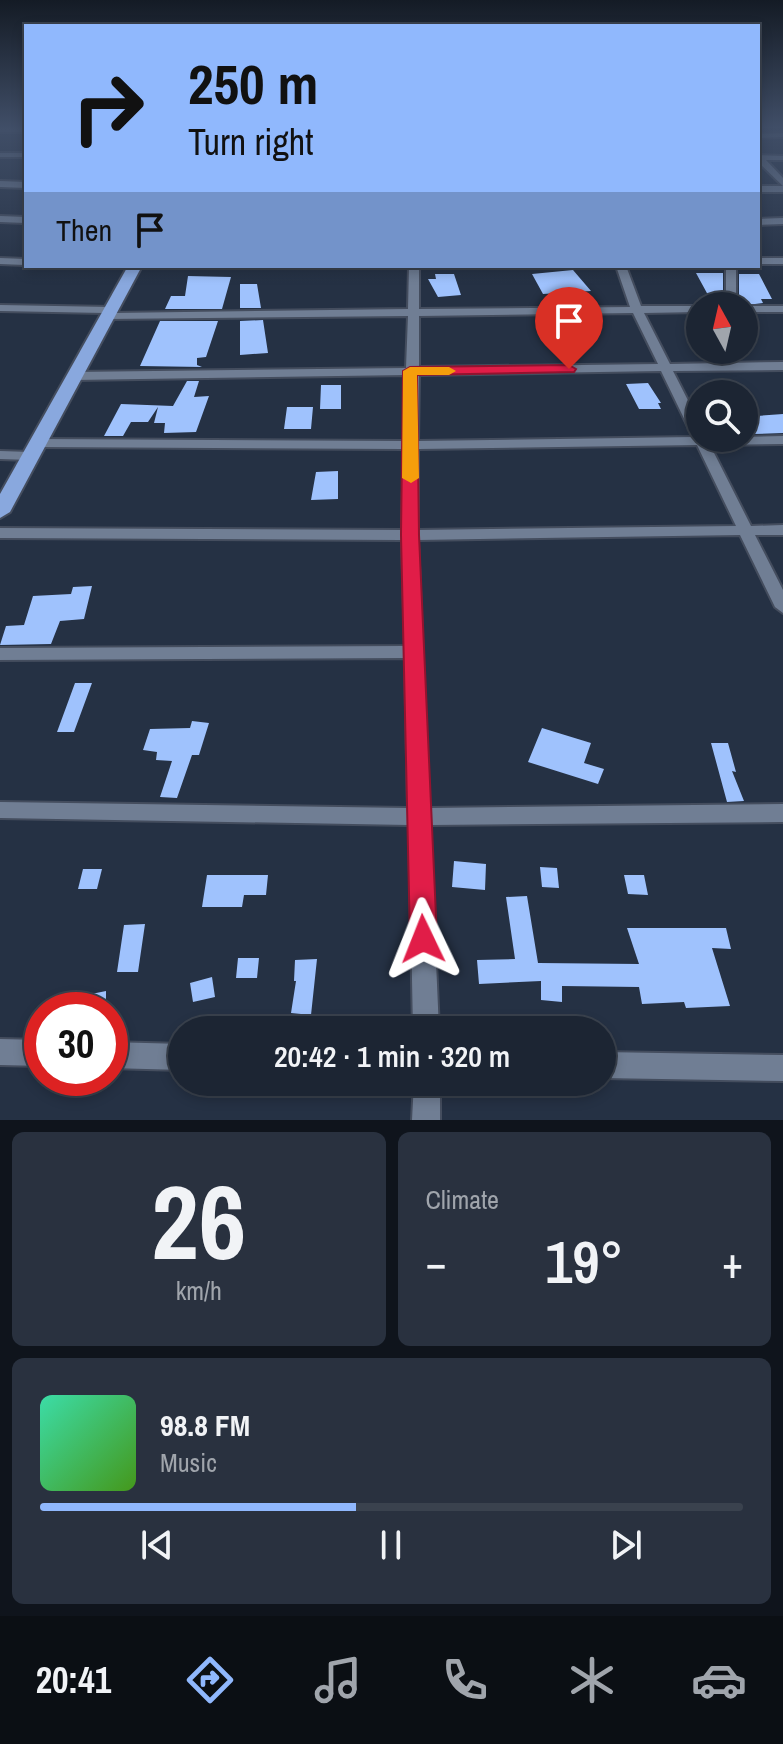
<!DOCTYPE html>
<meta charset="utf-8">
<style>
:root{--surface:#1c2533;--page:#29313f;--text:#f1f3f6;--muted:#a0a5ac;--line:#3a424e;--accent:#90b8fd}
body{margin:0;font-family:"Archivo Narrow",sans-serif;background:var(--page);color:var(--text);height:100vh;display:flex;flex-direction:column;font-size:30px;white-space:nowrap}
*{box-sizing:border-box;margin:0}
p{font-size:26px;color:var(--muted)}
.icon{flex:none;width:44px;height:44px;fill:none;stroke:currentColor;stroke-width:2;stroke-linecap:round;stroke-linejoin:round}
.map{position:relative;height:1120px;overflow:hidden}
.side{display:flex;flex-direction:column;gap:12px;padding:12px;background:#0f141c;flex:1}
.side>*{flex:none}
.guide{position:absolute;left:24px;top:24px;width:736px;height:244px;border-radius:0px;box-shadow:0 4px 12px #0003,0 0 0 2px var(--line);background:#90b8fd;color:#111;overflow:hidden}
.needle{width:52px;rotate:352deg}
.buttons{position:absolute;left:686px;top:292px;display:grid;gap:16px}
.buttons a{display:grid;place-items:center;width:72px;height:72px;border-radius:50%;background:var(--surface);box-shadow:0 4px 12px #0003,0 0 0 2px var(--line);font-size:40px}
.speed{position:absolute;left:24px;top:992px;display:flex;gap:16px;font-size:40px;font-weight:700;text-align:center}
.speed>*{display:grid;place-content:center;width:104px;height:104px;border-radius:50%;background:var(--surface);box-shadow:0 4px 12px #0003,0 0 0 2px var(--line);line-height:1}
.speed .limit{border:12px solid #d22;background:#fff;color:#111}
.pin{position:absolute;display:grid;place-items:center;width:68px;height:68px;color:#fff;margin:-82px -34px;border-radius:50% 50% 50% 0;rotate:-45deg;box-shadow:0 0 8px #0007}
.pin .icon{rotate:45deg}
.me{position:absolute;width:88px;margin:-44px;rotate:358deg;stroke-linejoin:round;filter:drop-shadow(0 0 6px #0008)}
.turn{display:flex;align-items:center;gap:28px;height:168px;padding:0 32px;font-size:36px}
.turn .icon{width:104px;height:104px;stroke-width:2.5}
.turn b{display:block;font-size:56px;line-height:68px}
.then{display:flex;align-items:center;height:76px;padding:0 32px;background:#0003;gap:16px;font-size:30px}
.big{font-size:60px;font-weight:600;line-height:1.1}
.side .card{flex:1;display:flex;flex-direction:column;justify-content:center;gap:12px;min-width:0;padding:0 28px;border-radius:12px;background:var(--page)}
.side .dial{align-items:center;gap:0}
.dial b{font-size:104px;line-height:1}
.song{display:flex;align-items:center;gap:24px}
.cover{width:96px;height:96px;border-radius:12px;background:linear-gradient(135deg,hsl(160 70% 55%),hsl(100 70% 35%))}
.played{height:8px;border-radius:4px;background:linear-gradient(90deg,var(--accent) 45%,var(--line) 45%)}
.keys{display:flex;justify-content:space-around;direction:ltr}
.heat{display:flex;justify-content:space-between;align-items:center;font-size:44px;direction:ltr}
.side .tiles{flex:1;display:grid;gap:12px;grid-template-columns:1fr 1fr}
.card:last-child{grid-column:span 2}
.trip{position:absolute;left:168px;top:1016px;width:448px;height:80px;border-radius:40px;background:var(--surface);box-shadow:0 4px 12px #0003,0 0 0 2px var(--line);font-weight:600;line-height:80px;text-align:center}
.menu{display:flex;height:128px;justify-content:space-around;align-items:center;background:#0b0f14;color:var(--muted)}
.menu .icon{width:56px;height:56px}
.menu .current{color:var(--accent)}
.menu b{font-size:36px;color:var(--text)}
.map>svg:first-child{display:block}
.building{fill:#9fc2fd}
.lines{fill:none;stroke-linecap:round;stroke-linejoin:round}
.minor-casing{stroke:#444d5e;stroke-width:4}
.trunk-casing{stroke:#444d5e;stroke-width:4}
.minor{fill:#707e94;fill-rule:evenodd}
.trunk{fill:#89a8de;fill-rule:evenodd}
.route{fill:#e11d48;stroke:#92132f;stroke-width:2}
.slow{fill:#f59e0b}
</style>
<div class="map">
<svg width="783" height="1120" viewBox="0 0 783 1120">
<rect width="100%" height="100%" fill="#253144"/>
<path class="building" d="M573 270 591 291 543 294 532 274Z
M696 273H723V306H714Z
M435 274H454L461 295 438 297 428 279H436Z
M739 274H759L772 299H761L763 303 739 306Z
M188 276 231 277 222 309H165L171 296H185Z
M240 284H257L261 308H240Z
M263 320 268 353 240 355V321Z
M160 321H218L206 357 197 358V365L202 367 140 366Z
M187 381H199L194 397 209 396 196 432 164 433 165 423H154L158 407 148 422H131L123 436H104L121 404 173 406Z
M648 383 661 403H658L661 409H639L626 384Z
M321 385H341V409H320Z
M287 407H313L311 429H284Z
M783 414V433L754 434 744 422V417Z
M338 471V499L311 500 316 472Z
M92 586 84 619 60 621 51 644 0 645 6 626 24 625 33 596 71 594 73 587Z
M75 683H92L74 732H57Z
M192 721 209 723 199 755H192L177 798 160 797 172 761 156 760 157 752 143 750 150 729 190 728Z
M542 728 591 743 584 763 604 769 598 784 528 762Z
M711 743H728L736 772 732 771 744 801 727 802Z
M454 861 486 864 485 890 452 887Z
M540 867 557 868 559 888 542 887Z
M83 869H102L97 889H78Z
M207 875H268L266 895H244L242 907H202Z
M624 875H644L648 895 628 894Z
M527 896 538 963 639 964 627 928H726L731 949 712 948 730 1006 686 1008 684 1002 642 1004 639 987 562 986V1002L541 1000V981L479 984 477 960 515 959 506 897Z
M145 924 138 972H117L124 925Z
M238 958H259L257 978H236Z
M317 959 311 1015 291 1013 296 981H294L295 960Z
M212 977 215 997 193 1002 190 983Z
M106 991V1010H53L52 1002Z"/>
<g class="lines">
<defs>
<path id="minor" d="M0 128H26V132H0Z
M783 133V137L758 138V134Z
M0 153H26V157H0Z
M758 155 783 156V160H766L783 178V186L758 162Z
M0 181 26 182V188L0 187Z
M758 186H783V192H758Z
M0 216 26 217V223L0 222Z
M783 218V224L758 225V219Z
M0 258 26 259V265L0 264Z
M758 258H783V264H758Z
M409 266H419V309L630 307 616 266H626L641 306H701L700 312 644 313 670 364 783 362V370L673 371 700 424V438L783 436V444L710 445 751 526 783 525V535H755L783 590V613L775 607 740 535 418 540 429 808 783 804V822L430 825 439 1030H413L409 825 0 818V802L408 808 405 658 0 660V648L405 646 402 540 0 538V528L402 530 404 449 38 447 31 443 38 439 405 441 406 375 74 380 68 376 74 372 406 368 408 316 107 319 101 316 105 313 0 311V305L111 307 117 310 114 313 408 309ZM633 313 658 364 419 367V316ZM661 371 693 437 418 441 419 375ZM697 445 736 526 418 530V449Z
M726 266H736V306H726Z
M743 306H783V312H744Z
M0 451 30 452 37 456 30 460 0 459Z
M0 1039 42 1040V1066L0 1065Z
M110 1042 182 1044V1070L110 1068Z
M602 1052 783 1055V1081L602 1078Z
M414 1082H440V1120H412Z"/>
<path id="trunk" d="M128 266H142L10 512 0 518V494Z"/>
</defs>
<use href="#minor" class="minor-casing"/>
<use href="#trunk" class="trunk-casing"/>
<use href="#minor" class="minor"/>
<use href="#trunk" class="trunk"/>
</g>
<linearGradient id="sky" x2="0" y2="1"><stop stop-color="#141b25"/><stop offset="0.45" stop-color="#404e67"/><stop offset="1" stop-color="#404e67" stop-opacity="0"/></linearGradient>
<rect width="783" height="283" fill="url(#sky)"/>
<path class="route" d="M569 365 576 369 574 372 417 375 419 535 437 939 433 947 423 951 414 947 410 939 401 535 403 371 410 367Z"/>
<path class="slow" d="M410 367H449L456 371 449 375H417L419 478 411 483 402 478 403 371Z"/>
</svg>
<div class="buttons">
<a><svg class="needle" viewBox="-14 -14 28 28"><path d="M0-13l5 13h-10z" fill="#e53935"/><path d="M0 13l5-13h-10z" fill="#a0a5ac"/></svg></a>
<a><svg class="icon" aria-label="search" viewBox="0 0 24 24"><circle cx="10" cy="10" r="6"/><path d="M15 15l6 6"/></svg></a>
</div>
<div class="speed"><div class="limit">30</div></div>
<div class="pin" style="left:569px;top:369px;background:#d93025"><svg class="icon" aria-label="arrive" viewBox="0 0 24 24"><path d="M6 21V4h12l-3 4 3 4H6"/></svg></div>
<svg class="me" style="left:423px;top:939px" viewBox="-20 -20 40 40"><path d="M0-17L14 15 0 8-14 15z" fill="#e11d48" stroke="#fff" stroke-width="4"/></svg>
<div class="trip">20:42 · 1 min · 320 m</div>
<div class="guide">
<div class="turn"><svg class="icon" aria-label="right" viewBox="0 0 24 24"><path d="M7 20v-9h11M14 6l5 5-5 5"/></svg><div><b>250 m</b>Turn right</div></div>
<div class="then">Then<svg class="icon" aria-label="arrive" viewBox="0 0 24 24"><path d="M6 21V4h12l-3 4 3 4H6"/></svg></div>
</div>
</div>
<section class="side">
<div class="tiles">
<div class="card dial"><b>26</b><p>km/h</p></div>
<div class="card"><p>Climate</p>
<div class="heat"><a>−</a><b class="big">19°</b><a>+</a></div>
</div>
<div class="card">
<div class="song"><i class="cover"></i><div><b>98.8 FM</b><p>Music</p></div></div>
<div class="played"></div>
<div class="keys"><svg class="icon" aria-label="previous" viewBox="0 0 24 24"><path d="M18 5L8 12l10 7zM5 5v14"/></svg><svg class="icon" aria-label="pause" viewBox="0 0 24 24"><path d="M8 5v14M16 5v14"/></svg><svg class="icon" aria-label="next" viewBox="0 0 24 24"><path d="M6 5l10 7-10 7zM19 5v14"/></svg></div>
</div>
</div>
</section>
<nav class="menu">
<b>20:41</b>
<svg class="icon current" aria-label="directions" viewBox="0 0 24 24"><path d="M12 3l9 9-9 9-9-9zM9 14v-3h6M13 9l2 2-2 2"/></svg>
<svg class="icon" aria-label="music" viewBox="0 0 24 24"><path d="M9 18V5l10-2v13"/><circle cx="6" cy="18" r="3"/><circle cx="16" cy="16" r="3"/></svg>
<svg class="icon" aria-label="phone" viewBox="0 0 24 24"><path d="M5 4h4l2 5-3 2q2 4 5 5l2-3 5 2v4C11 20 4 13 5 4z"/></svg>
<svg class="icon" aria-label="climate" viewBox="0 0 24 24"><path d="M12 3v18M4 7l16 10M4 17L20 7"/></svg>
<svg class="icon" aria-label="car" viewBox="0 0 24 24"><path d="M5 17H2v-5l4-1 3-4h7l3 4 3 1v5h-3M9 17h6M6 11h13"/><circle cx="7" cy="17" r="2"/><circle cx="17" cy="17" r="2"/></svg>
</nav>
